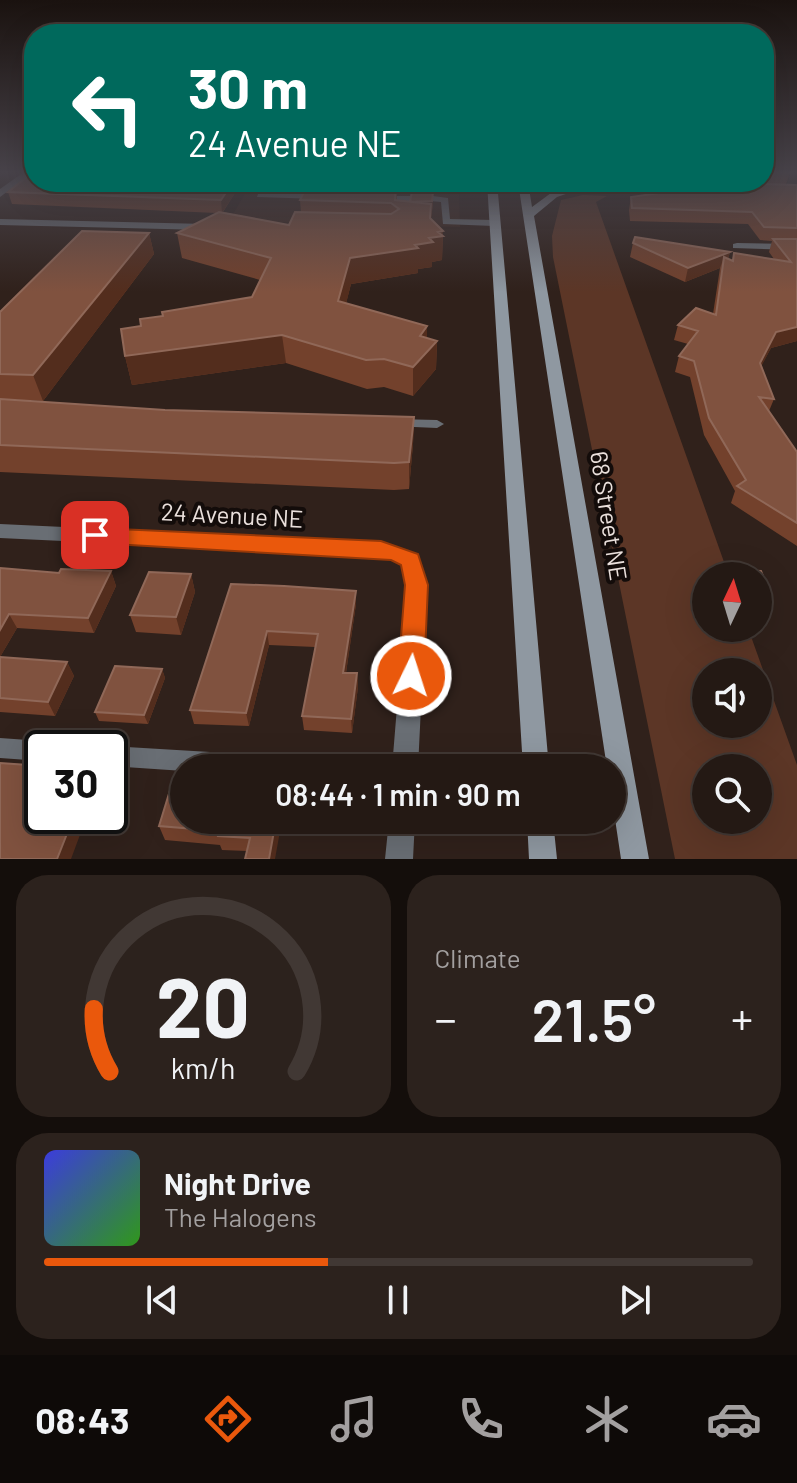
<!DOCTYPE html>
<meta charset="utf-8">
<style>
:root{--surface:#241914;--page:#2c221d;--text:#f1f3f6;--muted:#a3a0a0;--line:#413834;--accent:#ea580c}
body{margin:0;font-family:Barlow,sans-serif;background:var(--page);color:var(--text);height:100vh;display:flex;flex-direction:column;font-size:30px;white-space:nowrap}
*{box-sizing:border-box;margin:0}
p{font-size:26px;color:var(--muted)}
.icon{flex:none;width:44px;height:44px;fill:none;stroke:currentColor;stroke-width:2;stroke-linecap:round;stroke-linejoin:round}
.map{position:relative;height:859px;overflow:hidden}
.sheet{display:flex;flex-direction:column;gap:16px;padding:16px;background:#140e0b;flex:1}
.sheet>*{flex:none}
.hud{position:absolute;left:24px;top:24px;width:750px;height:168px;border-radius:32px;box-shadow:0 8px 32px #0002,0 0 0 2px var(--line);background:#00695c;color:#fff;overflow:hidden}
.needle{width:52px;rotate:4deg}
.tools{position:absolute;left:692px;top:562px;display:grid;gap:16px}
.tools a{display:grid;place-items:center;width:80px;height:80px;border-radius:50%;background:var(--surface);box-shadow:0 8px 32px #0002,0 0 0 2px var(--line);font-size:40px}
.speed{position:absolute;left:24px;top:730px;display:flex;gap:16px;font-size:40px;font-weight:700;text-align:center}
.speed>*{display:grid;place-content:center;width:104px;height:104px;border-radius:50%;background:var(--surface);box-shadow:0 8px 32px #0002,0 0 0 2px var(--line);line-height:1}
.speed .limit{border:4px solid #111;border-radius:12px;background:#fff;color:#111}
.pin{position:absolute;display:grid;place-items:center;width:68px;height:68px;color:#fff;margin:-34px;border-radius:16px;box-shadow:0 4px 12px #0006}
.me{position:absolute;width:88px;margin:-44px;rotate:4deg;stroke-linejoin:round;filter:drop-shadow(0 0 6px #0008)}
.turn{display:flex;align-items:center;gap:28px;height:168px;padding:0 32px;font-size:36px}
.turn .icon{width:104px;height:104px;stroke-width:2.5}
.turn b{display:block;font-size:56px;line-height:68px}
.big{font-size:60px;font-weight:600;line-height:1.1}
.sheet .card{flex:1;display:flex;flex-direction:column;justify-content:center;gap:12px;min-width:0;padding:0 28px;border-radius:32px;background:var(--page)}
.sheet .dial{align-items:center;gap:0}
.dial svg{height:208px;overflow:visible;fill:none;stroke:var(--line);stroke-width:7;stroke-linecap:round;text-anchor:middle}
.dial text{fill:var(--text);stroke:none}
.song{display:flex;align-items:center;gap:24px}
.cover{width:96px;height:96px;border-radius:12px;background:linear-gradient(135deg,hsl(240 70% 55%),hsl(110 70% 35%))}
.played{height:8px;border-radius:4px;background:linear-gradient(90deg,var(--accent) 40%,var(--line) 40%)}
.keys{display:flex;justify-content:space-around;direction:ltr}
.heat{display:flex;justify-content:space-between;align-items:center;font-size:44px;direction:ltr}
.sheet .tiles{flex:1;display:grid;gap:16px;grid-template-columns:1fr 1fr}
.card:last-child{grid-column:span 2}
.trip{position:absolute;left:170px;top:754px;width:456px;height:80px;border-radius:40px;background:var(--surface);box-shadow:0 8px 32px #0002,0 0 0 2px var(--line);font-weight:600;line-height:80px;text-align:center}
.tab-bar{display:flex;height:128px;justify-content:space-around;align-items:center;background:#0e0a08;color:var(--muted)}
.tab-bar .icon{width:56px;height:56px}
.tab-bar .current{color:var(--accent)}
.tab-bar b{font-size:36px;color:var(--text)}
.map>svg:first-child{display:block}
.built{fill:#3c271e}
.green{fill:#5c3626;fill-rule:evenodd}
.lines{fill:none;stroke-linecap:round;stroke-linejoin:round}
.service{fill:#696e74;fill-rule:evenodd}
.minor{fill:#696e74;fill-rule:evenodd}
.tertiary{fill:#696e74;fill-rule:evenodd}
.secondary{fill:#8f98a1;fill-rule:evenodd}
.wall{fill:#73412c}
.shaded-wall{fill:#532d1d}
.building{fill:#80523f;stroke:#906858;stroke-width:2}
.route{fill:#ea580c;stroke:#983908;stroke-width:2}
.labels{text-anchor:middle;stroke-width:8;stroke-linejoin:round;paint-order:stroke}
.street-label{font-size:24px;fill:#eae0dc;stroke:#130c0a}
</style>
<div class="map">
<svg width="797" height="859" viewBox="0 0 797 859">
<rect width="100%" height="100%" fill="#30211b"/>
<path class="built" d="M249 187 459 193 460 227 229 221Z"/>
<path class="green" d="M583 195 607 196 596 202 729 576H706V628H748L797 765V859H675L553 257 552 236 561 200ZM706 672H758V724H706ZM706 768H758V820H706Z"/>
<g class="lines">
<path class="service" d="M262 182H270L265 193H321L325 196 321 199 257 197Z
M374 196H417L421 199 417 202 377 201 374 200Z
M433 196 448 198 450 219 494 220 499 223 494 226 443 224 441 202 430 201 429 199Z
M0 219 206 224 211 227 206 230 0 225Z
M396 419 437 420 444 424 437 428 391 426 389 423Z
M0 738 42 741 50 744 52 748H42V761L0 758Z
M110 746 293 757 301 760 304 768H184V771L110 766V748H104Z"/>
<path class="minor" d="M24 172H34L0 197V189Z
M737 243 797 244V250L733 248V244Z
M0 524 381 542 418 555 427 585 418 768H392L407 585 402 565 380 556 0 538Z
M389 820H415L413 859H385Z"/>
<path class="tertiary" d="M451 182 714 186 719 189 714 192 456 185Z"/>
<path class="secondary" d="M487 182H497L549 768H523Z
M518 182H528L532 207 551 193 587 182 592 185 557 197 534 216 649 859H621L612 799V768H607Z
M527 820H553L557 859H529Z"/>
</g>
<path class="wall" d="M764 172 790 173 786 184 797 185V341L771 348 761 366 774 399 769 411 797 452V546L731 503 735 491 704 435 690 377 675 372 679 356 688 344 674 340 678 325 713 314 720 268 685 282 630 257 633 243 730 252 728 259 732 260 734 253 774 259 769 252 772 241 760 240 748 224 630 221 629 210 631 197 745 183V182H764Z
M34 182H242L223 212 289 225 301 212 300 200 396 182 397 200 411 202 412 193H398L397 182H431L430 189 433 204 431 219 443 231 442 260 432 262V267L418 269V273L351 284 346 303 427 338 437 341 436 369 413 396 384 387 367 389 286 363 132 385 125 356 141 326 163 316 252 297 260 280 182 258 177 233 217 213 12 204 8 192Z
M149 233 154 254 43 401 0 399 165 410 414 417 413 444 409 489 394 490 0 472V312Z
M0 568 59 573 111 571 116 586 94 633 17 628 0 657Z
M736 570 761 571 771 596 767 605H758V576H733Z
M191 574 195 592 181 635 136 632 130 615Z
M231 584 356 591V604L346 673H357L358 687 352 733 304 730 302 716 315 647 269 645 249 726 194 724 190 710Z
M0 657 67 662 74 676 55 716 0 712Z
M162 669 165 678 148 724 99 721 95 712Z
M282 820 247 851 222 850 220 845 165 840 159 826Z"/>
<path class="shaded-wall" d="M233 182H242L222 213 221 200Z
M433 192 430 238 438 232 443 231 442 260 432 262V267L418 269V273L351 284 340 328 338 301 350 258 410 202Z
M149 233 154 254 43 401 33 375Z
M730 252 726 266 724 257 720 268 685 282 688 268Z
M427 326V352L437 341 436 369 413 396V367L420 336Z
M797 327V341L771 348 755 378 760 363 776 332Z
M282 335 286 363 132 385 125 356Z
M414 417 413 444 409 489V462Z
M111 571 116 586 94 633 88 618Z
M191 574 195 592 181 635 176 617Z
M356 591V604L344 686 343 673Z
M9 614 17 628 0 657V630Z
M267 631 269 645 249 726 246 713Z
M67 662 74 676 55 716 48 702Z
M162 669 165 678 148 724 144 715Z
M357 673 358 687 352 733 351 719Z
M74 816H87L71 859H57Z
M276 820H282L275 859H269Z"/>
<path class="building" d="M33 172 34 182H233L221 200 8 192Z
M764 172H788L790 173Z
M309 182H396L395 200 431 204 430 218 443 231 438 232 443 236 429 238 433 242 415 245 418 248 350 258 338 301 427 326 420 336 437 341 413 367 384 359 366 360 282 335 125 356 121 329 141 326 140 319 163 316 162 312 252 297 271 258 177 233 219 212 289 225 295 212 391 214 399 209 391 203 300 200Z
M419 182H430L426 186 433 192 432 201 410 202 412 191 424 186Z
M728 183 797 185V228L764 227 752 212 632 208 631 197Z
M82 231 149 233 33 375 0 374V312Z
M635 237 730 252 688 268 633 243Z
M773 239H797V327L776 332 760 363 774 399 759 397 797 452V523L737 486 746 480 709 418 694 361 679 356 698 331 678 325 696 308 716 315 724 257 733 261 734 253 791 262Z
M0 399 165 410 414 417 409 462 394 463 0 445Z
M0 568 59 573 61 569 111 571 88 618 9 614 0 630Z
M736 570 761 571 771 596H758V576H738Z
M149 572 191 574 176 617 130 615Z
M231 584 284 586 356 591 343 673H357L351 719 302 716 318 634 267 631 246 713 190 710Z
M0 657 67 662 48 702 0 698Z
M115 666 162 669 144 715 95 712Z
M0 763 42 766V816H74L57 859H0Z
M175 774 184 775V820H276L269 859H245L250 838 218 836 219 831 159 826Z"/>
<linearGradient id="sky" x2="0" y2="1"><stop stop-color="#1a120f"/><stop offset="0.59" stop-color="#48434a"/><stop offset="1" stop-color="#48434a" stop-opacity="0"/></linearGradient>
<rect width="797" height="292" fill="url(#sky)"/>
<path class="route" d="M95 528 381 541 418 554 428 585 424 676 420 684 411 688 402 684 398 676 405 585 401 565 391 560 95 543 85 535Z"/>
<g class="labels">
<g class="street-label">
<text transform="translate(232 516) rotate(3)" y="8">24 Avenue NE</text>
<text transform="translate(608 516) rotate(81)" y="8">68 Street NE</text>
</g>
</g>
</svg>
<div class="tools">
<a><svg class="needle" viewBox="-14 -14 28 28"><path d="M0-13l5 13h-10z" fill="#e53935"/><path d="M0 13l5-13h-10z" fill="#a3a0a0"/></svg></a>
<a><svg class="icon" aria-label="sound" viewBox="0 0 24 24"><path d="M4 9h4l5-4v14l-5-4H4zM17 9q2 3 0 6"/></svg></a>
<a><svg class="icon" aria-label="search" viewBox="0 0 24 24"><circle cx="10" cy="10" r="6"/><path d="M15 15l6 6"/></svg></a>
</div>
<div class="speed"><div class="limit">30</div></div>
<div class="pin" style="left:95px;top:535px;background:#d93025"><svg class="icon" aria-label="arrive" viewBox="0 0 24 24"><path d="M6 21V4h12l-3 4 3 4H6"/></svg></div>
<svg class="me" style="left:411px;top:676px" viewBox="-20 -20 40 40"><circle r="17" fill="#ea580c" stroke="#fff" stroke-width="3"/><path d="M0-11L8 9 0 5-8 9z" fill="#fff"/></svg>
<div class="trip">08:44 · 1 min · 90 m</div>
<div class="hud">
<div class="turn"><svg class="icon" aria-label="left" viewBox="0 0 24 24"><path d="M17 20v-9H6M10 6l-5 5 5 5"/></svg><div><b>30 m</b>24 Avenue NE</div></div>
</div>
</div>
<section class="sheet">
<div class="tiles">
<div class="card dial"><svg viewBox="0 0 100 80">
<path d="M14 69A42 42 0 1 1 86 69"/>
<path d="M14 69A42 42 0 0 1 8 45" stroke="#ea580c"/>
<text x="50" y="56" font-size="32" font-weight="700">20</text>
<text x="50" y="72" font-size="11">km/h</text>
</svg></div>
<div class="card"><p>Climate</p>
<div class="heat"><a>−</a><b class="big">21.5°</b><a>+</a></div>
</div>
<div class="card">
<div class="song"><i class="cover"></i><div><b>Night Drive</b><p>The Halogens</p></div></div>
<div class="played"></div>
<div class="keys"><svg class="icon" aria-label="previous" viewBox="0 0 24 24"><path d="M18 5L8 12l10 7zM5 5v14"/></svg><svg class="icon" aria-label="pause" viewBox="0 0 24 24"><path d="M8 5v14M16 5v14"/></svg><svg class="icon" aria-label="next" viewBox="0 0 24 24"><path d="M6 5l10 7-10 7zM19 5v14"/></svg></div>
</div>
</div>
</section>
<nav class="tab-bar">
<b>08:43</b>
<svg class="icon current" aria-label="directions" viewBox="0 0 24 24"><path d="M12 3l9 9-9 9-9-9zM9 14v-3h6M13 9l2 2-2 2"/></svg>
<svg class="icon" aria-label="music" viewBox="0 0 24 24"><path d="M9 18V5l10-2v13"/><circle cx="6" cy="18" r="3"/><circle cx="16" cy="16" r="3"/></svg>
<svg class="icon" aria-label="phone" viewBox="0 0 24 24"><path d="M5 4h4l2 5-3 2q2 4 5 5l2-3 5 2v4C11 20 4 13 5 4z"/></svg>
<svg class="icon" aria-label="climate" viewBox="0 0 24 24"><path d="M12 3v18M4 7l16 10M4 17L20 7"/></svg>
<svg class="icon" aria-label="car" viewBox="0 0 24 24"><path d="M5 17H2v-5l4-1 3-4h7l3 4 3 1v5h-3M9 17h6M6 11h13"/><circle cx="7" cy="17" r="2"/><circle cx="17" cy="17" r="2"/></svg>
</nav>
